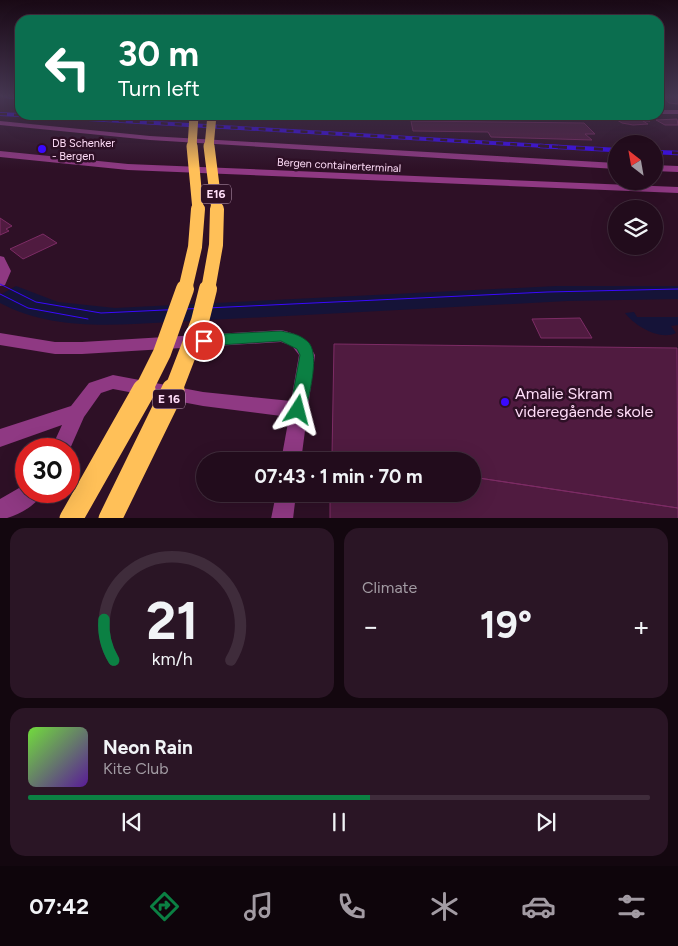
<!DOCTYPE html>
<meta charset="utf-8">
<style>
:root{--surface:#220c1c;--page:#2a1525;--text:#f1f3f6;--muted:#a29ba3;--line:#3f2c3b;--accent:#0b8043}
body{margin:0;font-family:Figtree,sans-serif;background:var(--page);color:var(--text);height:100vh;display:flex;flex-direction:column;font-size:19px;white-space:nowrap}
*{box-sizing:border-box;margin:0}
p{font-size:16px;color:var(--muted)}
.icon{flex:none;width:28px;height:28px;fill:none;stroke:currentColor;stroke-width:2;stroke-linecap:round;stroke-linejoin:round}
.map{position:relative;height:518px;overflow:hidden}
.drawer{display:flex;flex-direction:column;gap:10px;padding:10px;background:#13070f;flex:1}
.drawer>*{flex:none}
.guide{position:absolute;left:15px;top:15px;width:649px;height:105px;border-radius:15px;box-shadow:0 5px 20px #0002,0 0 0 1px var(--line);background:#0b6e4f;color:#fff;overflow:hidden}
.needle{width:32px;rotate:329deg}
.fabs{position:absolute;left:608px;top:135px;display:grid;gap:10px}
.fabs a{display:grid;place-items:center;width:55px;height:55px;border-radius:50%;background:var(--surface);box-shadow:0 5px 20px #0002,0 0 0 1px var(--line);font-size:25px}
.speed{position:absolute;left:15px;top:438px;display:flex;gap:10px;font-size:25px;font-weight:700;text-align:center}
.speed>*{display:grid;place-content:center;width:65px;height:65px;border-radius:50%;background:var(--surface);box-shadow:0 5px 20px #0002,0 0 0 1px var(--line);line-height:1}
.speed .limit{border:8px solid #d22;background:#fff;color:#111}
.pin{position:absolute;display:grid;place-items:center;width:42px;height:42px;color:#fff;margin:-21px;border:2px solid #fff;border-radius:50%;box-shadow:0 1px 5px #0007}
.me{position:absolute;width:55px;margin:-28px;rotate:9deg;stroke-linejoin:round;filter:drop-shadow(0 0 4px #0008)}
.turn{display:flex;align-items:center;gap:18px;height:105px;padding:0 20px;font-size:22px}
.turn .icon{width:65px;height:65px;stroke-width:2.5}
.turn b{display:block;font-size:35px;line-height:42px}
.big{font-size:38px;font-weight:700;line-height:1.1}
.drawer .widget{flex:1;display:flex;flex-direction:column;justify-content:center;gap:8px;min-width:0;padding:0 18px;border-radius:15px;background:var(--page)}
.drawer .dial{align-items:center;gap:0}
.dial svg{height:130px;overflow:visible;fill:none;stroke:var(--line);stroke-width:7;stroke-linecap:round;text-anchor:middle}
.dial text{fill:var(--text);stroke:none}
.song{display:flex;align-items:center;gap:15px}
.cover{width:60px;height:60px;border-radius:8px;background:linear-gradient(135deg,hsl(100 70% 55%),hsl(270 70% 35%))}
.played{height:5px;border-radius:2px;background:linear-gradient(90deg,var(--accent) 55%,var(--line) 55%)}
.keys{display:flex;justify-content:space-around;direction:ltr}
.heat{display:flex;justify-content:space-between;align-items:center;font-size:28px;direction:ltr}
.drawer .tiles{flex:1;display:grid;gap:10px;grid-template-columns:1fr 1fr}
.widget:last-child{grid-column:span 2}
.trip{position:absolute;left:196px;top:452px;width:285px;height:50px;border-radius:25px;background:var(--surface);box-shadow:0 5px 20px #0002,0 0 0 1px var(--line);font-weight:700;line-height:50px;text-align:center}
.dock{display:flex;height:80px;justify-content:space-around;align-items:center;background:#0e050b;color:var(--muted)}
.dock .icon{width:35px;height:35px}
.dock .active{color:var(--accent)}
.dock b{font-size:22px;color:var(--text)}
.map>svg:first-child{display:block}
.green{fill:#151338}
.building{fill:#501b40;stroke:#7d2c65}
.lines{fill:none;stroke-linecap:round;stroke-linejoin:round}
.minor{fill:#8f3983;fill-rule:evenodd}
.tram{stroke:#3a09ff;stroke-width:1}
.rail-far1-casing{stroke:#3a09ff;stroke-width:4}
.rail-casing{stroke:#3a09ff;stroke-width:4.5}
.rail-far1{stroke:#2e1026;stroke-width:2.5;stroke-dasharray:7;stroke-linecap:butt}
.rail{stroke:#2e1026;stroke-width:3;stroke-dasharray:9;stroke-linecap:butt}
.highway-bridge-far4{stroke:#ffc058;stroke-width:9}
.highway-bridge-far3{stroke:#ffc058;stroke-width:11}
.highway-bridge-far2{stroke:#ffc058;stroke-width:14}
.highway-bridge-far1{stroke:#ffc058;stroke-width:18}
.highway-bridge{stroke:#ffc058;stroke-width:23}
.route{fill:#0b8043;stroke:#07532c}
.poi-dot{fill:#3a09ff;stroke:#2e1026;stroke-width:2}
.labels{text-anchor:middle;stroke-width:5;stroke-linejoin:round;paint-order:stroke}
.far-poi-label{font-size:11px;fill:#ffddf8;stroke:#2e1026;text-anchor:start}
.far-street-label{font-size:11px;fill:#ffddf8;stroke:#2e1026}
.shield{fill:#2e1026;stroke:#c0a0b9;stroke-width:1}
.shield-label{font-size:12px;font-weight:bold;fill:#ffddf8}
.near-poi-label{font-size:16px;fill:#ffddf8;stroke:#2e1026;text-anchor:start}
</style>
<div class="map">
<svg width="678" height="519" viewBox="0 0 678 519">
<rect width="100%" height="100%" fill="#2e1026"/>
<path class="green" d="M16 286 58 302 115 308 557 286H678V299L567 301 134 324C89 326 41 325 0 303V295Z
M634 312 637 317H678V325L671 326 676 333C660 341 635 326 625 313Z"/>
<path class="building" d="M664 97H678V104L669 103Z
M636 117 650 121H643L648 124 633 125 622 123 614 118Z
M677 119 678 125H665L656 120Z
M411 121 584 123 595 134H585L592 140 491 137 488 132 413 131Z
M0 218 12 226 6 229 9 231 0 235Z
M43 234 57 243 23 259 10 249Z
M580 318 592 338H541L532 319Z
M334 344 677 348 678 508 472 477V461H372L332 455Z
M332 455 372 461H331Z
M472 477 678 508V519H330V494H472Z"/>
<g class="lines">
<path class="minor" d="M659 110H678V114H659Z
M0 121 150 136 616 163V169L150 140 0 125Z
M0 151 128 164 678 187V193L128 170 0 157Z
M654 165 678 166V172L654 171Z
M0 256 4 257 11 271 5 285 0 286Z
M281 330C298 334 307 339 315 355L301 461H281L289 417 203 406 113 389 101 393 84 417 69 451V449H51L62 425 0 447V429L71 406 89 383 113 375 203 392 291 401 299 355 292 346 281 342 82 354H55L0 345V333L55 342H82Z
M26 484V491H44C39 504 14 519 0 519V499Z
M276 494H296L293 519H271Z"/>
<path class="tram" d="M0 284 36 302 101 313 547 292 678 289
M0 294 28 308 88 319"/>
<defs>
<path id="rail-far1" d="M6 96 20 98
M0 114 20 115
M21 115 561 147"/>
<path id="rail" d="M540 146 616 150
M654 152 678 153"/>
</defs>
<use href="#rail-far1" class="rail-far1-casing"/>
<use href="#rail" class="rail-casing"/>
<use href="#rail-far1" class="rail-far1"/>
<use href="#rail" class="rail"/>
<path class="highway-bridge-far4" d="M192 147 194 115
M209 147 212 115"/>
<path class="highway-bridge-far3" d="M192 146 198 210
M209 146 217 210"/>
<path class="highway-bridge-far2" d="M185 290 195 247 198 209
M208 290 216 245 217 209"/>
<path class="highway-bridge-far1" d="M143 391 162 353 185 289
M173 391 200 321 208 289"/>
<path class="highway-bridge" d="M71 519 144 390
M110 519 173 390"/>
</g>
<linearGradient id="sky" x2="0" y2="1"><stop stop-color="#190915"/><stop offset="0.57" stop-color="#463752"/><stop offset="1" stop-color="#463752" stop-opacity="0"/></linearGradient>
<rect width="678" height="169" fill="url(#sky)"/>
<path class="route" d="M281 331C290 333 299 334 307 341 321 352 309 393 306 410L304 415 298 417 292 415 290 410 300 355 297 349 281 341 204 346 197 341 204 335Z"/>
<g class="poi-dot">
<circle cx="42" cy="149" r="5"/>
<circle cx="505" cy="402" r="5"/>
</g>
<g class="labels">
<g class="far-poi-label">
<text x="52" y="147">DB Schenker<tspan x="52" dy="13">- Bergen</tspan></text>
</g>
<g class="far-street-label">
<text transform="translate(339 165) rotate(3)" y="4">Bergen containerterminal</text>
</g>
<g class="shield">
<rect x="201" y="184.5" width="30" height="19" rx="4"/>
<rect x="153" y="389.5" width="32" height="19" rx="4"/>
</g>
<g class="shield-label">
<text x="216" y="198">E16</text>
<text x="169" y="403">E 16</text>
</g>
<g class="near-poi-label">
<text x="515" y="399">Amalie Skram<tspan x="515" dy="18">videregående skole</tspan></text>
</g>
</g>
</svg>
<div class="fabs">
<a><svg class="needle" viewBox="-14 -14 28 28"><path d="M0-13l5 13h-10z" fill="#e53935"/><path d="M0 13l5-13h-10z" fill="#a29ba3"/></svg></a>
<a><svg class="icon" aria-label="layers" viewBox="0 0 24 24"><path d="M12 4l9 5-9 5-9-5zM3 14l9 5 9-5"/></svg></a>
</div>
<div class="speed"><div class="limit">30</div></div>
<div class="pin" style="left:204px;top:341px;background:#d93025"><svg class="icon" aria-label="arrive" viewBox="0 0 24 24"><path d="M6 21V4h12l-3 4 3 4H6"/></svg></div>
<svg class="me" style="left:298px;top:410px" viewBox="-20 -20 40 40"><path d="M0-17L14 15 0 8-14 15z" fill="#0b8043" stroke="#fff" stroke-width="4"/></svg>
<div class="trip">07:43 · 1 min · 70 m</div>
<div class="guide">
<div class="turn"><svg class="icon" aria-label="left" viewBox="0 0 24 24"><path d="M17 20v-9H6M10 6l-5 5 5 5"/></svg><div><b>30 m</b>Turn left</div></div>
</div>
</div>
<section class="drawer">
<div class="tiles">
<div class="widget dial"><svg viewBox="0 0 100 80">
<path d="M14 69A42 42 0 1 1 86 69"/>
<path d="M14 69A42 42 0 0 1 8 44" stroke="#0b8043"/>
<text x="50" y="56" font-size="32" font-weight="700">21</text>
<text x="50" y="72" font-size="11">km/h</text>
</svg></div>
<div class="widget"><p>Climate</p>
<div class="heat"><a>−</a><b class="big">19°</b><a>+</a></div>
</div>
<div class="widget">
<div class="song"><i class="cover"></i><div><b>Neon Rain</b><p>Kite Club</p></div></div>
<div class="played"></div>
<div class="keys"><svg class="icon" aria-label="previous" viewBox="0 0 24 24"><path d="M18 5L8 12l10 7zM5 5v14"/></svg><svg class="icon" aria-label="pause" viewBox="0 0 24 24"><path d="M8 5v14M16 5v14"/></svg><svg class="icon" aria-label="next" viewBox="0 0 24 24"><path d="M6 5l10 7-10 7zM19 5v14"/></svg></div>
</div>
</div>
</section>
<nav class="dock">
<b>07:42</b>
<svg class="icon active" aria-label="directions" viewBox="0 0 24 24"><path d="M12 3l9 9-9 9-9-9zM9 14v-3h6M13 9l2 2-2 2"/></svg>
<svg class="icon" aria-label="music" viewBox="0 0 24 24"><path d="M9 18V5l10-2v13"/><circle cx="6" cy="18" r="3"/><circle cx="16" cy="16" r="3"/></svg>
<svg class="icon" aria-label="phone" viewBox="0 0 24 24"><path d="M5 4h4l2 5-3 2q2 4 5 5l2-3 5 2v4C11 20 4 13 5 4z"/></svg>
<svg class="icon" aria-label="climate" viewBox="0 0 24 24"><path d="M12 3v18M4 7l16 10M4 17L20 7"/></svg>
<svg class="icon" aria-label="car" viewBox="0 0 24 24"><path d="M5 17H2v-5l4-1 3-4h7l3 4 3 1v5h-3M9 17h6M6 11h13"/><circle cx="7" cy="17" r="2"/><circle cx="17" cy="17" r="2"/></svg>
<svg class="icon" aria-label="filters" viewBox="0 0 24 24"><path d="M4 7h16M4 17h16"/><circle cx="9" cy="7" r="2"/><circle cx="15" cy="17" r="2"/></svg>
</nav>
